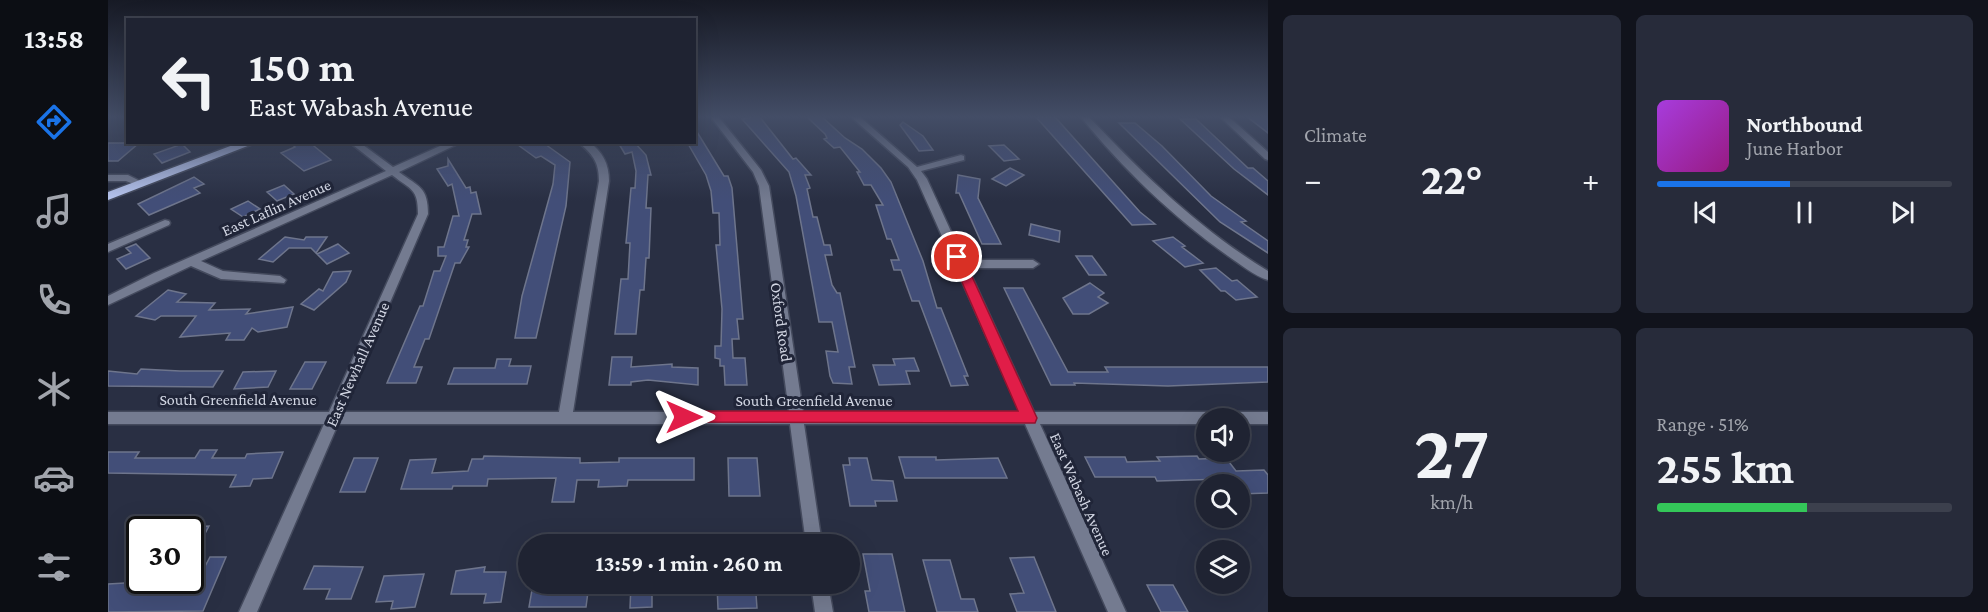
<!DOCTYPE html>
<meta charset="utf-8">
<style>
:root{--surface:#1f2332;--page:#272b3a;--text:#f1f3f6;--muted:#a1a4ac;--line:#3c404d;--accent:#1a73e8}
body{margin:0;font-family:"Crimson Pro",serif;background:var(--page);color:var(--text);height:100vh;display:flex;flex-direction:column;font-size:22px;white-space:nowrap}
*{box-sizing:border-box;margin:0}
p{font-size:20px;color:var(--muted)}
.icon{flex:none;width:33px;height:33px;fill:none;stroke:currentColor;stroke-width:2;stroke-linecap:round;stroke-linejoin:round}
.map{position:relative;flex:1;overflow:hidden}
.panel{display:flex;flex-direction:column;gap:15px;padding:15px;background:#11131c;width:720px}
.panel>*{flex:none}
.hud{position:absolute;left:18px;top:18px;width:570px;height:126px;border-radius:0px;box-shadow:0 6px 24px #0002,0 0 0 2px var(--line);background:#1f2332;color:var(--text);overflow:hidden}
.controls{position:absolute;left:1088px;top:408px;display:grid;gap:12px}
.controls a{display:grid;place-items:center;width:54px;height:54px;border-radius:50%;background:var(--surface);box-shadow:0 6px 24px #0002,0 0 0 2px var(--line);font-size:30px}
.speed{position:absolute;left:18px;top:516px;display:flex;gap:12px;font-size:30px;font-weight:700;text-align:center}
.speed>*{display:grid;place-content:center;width:78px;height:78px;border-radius:50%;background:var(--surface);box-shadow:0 6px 24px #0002,0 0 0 2px var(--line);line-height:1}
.speed .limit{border:3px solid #111;border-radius:9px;background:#fff;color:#111}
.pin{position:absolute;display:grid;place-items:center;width:51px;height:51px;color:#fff;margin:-26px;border:3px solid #fff;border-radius:50%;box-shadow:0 2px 6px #0007}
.me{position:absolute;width:66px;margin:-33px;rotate:90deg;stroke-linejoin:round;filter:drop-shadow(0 0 4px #0008)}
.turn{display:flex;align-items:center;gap:21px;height:126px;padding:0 24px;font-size:27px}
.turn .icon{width:78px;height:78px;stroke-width:2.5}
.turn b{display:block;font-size:42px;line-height:51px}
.big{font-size:45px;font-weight:700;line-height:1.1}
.panel .widget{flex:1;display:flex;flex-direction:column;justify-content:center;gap:9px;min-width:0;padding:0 21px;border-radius:9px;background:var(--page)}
.panel .dial{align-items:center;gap:0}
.dial b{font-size:78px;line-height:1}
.song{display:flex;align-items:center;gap:18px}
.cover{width:72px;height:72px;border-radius:9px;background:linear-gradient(135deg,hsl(280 70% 55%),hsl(310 70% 35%))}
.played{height:6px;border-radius:3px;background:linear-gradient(90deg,var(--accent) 45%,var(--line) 45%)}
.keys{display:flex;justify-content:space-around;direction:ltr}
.heat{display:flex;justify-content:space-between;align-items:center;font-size:33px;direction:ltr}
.charge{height:9px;border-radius:4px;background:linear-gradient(90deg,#34c759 51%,var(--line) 0)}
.panel .tiles{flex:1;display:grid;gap:15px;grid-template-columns:repeat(2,1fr)}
.trip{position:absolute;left:410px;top:534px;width:342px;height:60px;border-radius:30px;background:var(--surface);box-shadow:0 6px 24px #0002,0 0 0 2px var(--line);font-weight:700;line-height:60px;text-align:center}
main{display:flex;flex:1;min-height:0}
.dock{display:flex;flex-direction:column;width:108px;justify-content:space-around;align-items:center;background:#0c0e14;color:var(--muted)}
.dock .icon{width:42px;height:42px}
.dock .selected{color:var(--accent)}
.dock b{font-size:27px;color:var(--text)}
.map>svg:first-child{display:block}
.building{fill:#424e78;stroke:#6e758c;stroke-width:1.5}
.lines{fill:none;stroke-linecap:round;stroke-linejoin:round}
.minor-casing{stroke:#444a5d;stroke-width:3}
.major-casing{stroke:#444a5d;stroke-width:3}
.minor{fill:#747b90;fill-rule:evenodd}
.major{fill:#b8c6f0;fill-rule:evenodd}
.route{fill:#e11d48;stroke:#92132f;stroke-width:1.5}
.labels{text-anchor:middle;stroke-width:6;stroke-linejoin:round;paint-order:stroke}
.street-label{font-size:16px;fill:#d2d6e3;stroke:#202538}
</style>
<main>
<nav class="dock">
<b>13:58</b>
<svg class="icon selected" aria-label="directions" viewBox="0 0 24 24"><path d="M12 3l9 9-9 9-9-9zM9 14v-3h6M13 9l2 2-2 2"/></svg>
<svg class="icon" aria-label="music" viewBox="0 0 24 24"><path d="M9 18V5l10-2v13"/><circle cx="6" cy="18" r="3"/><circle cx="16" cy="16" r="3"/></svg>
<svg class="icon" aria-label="phone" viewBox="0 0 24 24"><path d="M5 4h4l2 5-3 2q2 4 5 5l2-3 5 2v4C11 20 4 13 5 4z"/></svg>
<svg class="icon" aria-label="climate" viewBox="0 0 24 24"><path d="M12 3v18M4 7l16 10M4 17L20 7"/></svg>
<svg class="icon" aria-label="car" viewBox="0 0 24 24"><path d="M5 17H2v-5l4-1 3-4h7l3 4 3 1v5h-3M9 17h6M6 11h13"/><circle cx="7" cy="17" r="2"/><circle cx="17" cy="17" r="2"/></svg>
<svg class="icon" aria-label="filters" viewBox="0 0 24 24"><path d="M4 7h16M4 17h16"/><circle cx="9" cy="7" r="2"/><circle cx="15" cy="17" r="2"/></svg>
</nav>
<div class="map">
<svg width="1160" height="612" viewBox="0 0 1160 612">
<rect width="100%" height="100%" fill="#292f43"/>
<path class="building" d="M651 116 685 159 688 158 703 175H697L702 188 699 189 705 217H709L716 245H722L724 255H717L724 285 729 293H732L735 308 747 367H741L744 384 725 383 722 376 718 351 730 352 724 322H711L688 196 681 172 634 119Z
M698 116H713L737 138 754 149 773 168 783 182 815 261 829 308H833L860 376H856L860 385 843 386 811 301H804L793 270H786L783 260H791L783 239H779L768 205H775L763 185H756L749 172H752L732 147 726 148 716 139 719 138 717 134Z
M1138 116H1160V133Z
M928 117H947L1032 212 1047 224 1024 225Z
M1072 119H1088L1140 168H1145L1160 181V195L1126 169Z
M795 122 815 136 825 150 811 151 792 125Z
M1011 123H1027L1054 146 1103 196 1138 221 1133 222 1160 241V253L1112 222Z
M586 127 616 176H620L624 188 635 319H629L631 339H624L625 358H637L639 385H617L616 366H612V359L607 358V346H613L614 309 608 245H612L611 213H605L603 191 598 175 579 142H586Z
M181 142H201L223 160 196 171 173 153 187 147Z
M406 142H434L462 162 458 206 428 338H407L414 296 445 184 447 165 433 156 428 158Z
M526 142 538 155 543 175H540L538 208H543L541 258H538L536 290H532L528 334H507L513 279H520L522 243H518L523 188H527L528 171 524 152 517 154 511 144Z
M0 143H31L10 161H0Z
M74 144 82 152 54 163 46 154Z
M896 145 911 159 896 161 881 146Z
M340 159 358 188 362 187 363 193 368 192 373 214H364L356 240H360L358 247H361L352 263H347L321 339H317L306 367H314L308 383H279L312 306H315L326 271H332L338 256H330V247H336L345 216H351L344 184 340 186 329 169 340 166Z
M902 168 916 175 898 186 884 179Z
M850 175 872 179 870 198 893 244H874L851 193H848Z
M86 177 96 184 86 188 92 193 41 215 30 204Z
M176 185 186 194 169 201 159 192Z
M140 201 152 209 135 217 123 209Z
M923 224 952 231 951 242 921 235Z
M177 237 196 240 198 237H219L208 253 203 248H181L165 262 151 259Z
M1065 237 1077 246 1074 247 1095 263 1077 267 1045 241Z
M28 244 42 258 18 269 9 259 23 253 18 248Z
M230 244 241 253 219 264 209 254Z
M968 256H984L998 275H981Z
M1108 268 1124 281 1129 280 1149 297 1128 300 1117 291H1113L1092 270Z
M243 271 238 282 206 310 193 304 211 289 215 291 225 272Z
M982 283 996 293 990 297 1000 303 981 314H965L955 298Z
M896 288H915L960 372H1000L997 367H1160V382L1060 386 966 383 967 385H943Z
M60 290 78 294 69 302 107 303 101 310 142 309 138 314 185 307 179 327 150 332 144 328 136 340H118L122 333 72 337 88 316H53L47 320 28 316Z
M504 357H524L523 367 564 364V367L590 368V385L540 380 523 382V385H501Z
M806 358 811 371H798L802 384 771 385 765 365H787L785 359Z
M389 359H403L401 366H423L419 384H340L346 368H387Z
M197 362H218L204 389H182Z
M33 369 72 371H115L105 387 0 386V371L29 374Z
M168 371 160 387 126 389 135 372Z
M92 450H109L104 458H137L139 454 175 452 164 478 145 479 142 486 122 487 128 475 0 473V452H31L27 458H87Z
M376 456 472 458V463L511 462V458H586V480H520L519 486 490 487 491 480H469L466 502H444L448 478 380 479 379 486H345L344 489H293L302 460 328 459 324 473 360 471 364 459H375Z
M1089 456 1091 459 1118 458 1128 471 1156 470 1160 475V493L1131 494V484H1120L1116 479 1049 481 1047 477H987L977 457H1017L1019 462 1052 461 1049 457Z
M791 457H828V460L890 458 899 478H797Z
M246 458H270L257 492H232Z
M620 458H649L652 496H621Z
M741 458H759L764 480 785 481 789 501H767L768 506H742L735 465H742Z
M101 526 91 545 82 546V527Z
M755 554H784L797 612H761L757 591H762Z
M102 557H118L95 611 0 612V584L67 580 64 585H87Z
M926 557 948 612H909L902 594 916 593 902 558Z
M815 560H842L853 599H866L870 612H829Z
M206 566 255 567 243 599H218L222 589H196Z
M377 567 376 572H398L393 602 376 603 378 594H343L348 571Z
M316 574 307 607 283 609 285 601 268 602 276 576Z
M425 584H481L478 607H421Z
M523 584H544V607L522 608Z
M609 584H665L666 594H648L649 608 610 609Z
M1039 585H1065L1080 612H1053Z"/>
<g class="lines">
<defs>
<path id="minor" d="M602 116H610L653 170 661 186 695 412H912L809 180 800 167 742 116H751L809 167 853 155 856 156V160L813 171 819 179 856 260H925L931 264 925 268H860L926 412H1160V424H1131V418H1098V424H932L1018 612H1000L917 424H696L714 544H698L682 424H230L149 612H131L216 424H0V412H221L310 214C310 188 303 190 284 175L93 261 115 271 172 276 178 280 176 283 113 279 83 266 0 305V296L46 273 278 171 241 142H251L285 167 341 142H354L291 172C311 187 320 187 320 214L235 412H451L491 181C491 161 484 154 470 142H481C495 152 501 164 501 181L465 412H681L651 186 645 172Z
M972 116H980C1035 174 1091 229 1160 271V280C1146 276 1132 264 1120 256 1065 217 1014 168 972 116Z
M1111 116H1120L1160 152V160L1157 159Z
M0 175H20L38 184 33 187 18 181H0Z
M57 220 61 221 62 223 61 225 0 252V244Z
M703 584H720L725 612H707Z"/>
<path id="major" d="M133 142H150L0 200V192Z"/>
</defs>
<use href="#minor" class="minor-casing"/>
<use href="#major" class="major-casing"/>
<use href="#minor" class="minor"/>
<use href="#major" class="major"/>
</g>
<linearGradient id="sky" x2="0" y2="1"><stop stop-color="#171a25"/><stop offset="0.58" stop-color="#434d66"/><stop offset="1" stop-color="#434d66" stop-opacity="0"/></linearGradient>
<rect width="1160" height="201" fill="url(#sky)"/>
<path class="route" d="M849 253 855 257 929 418 927 423 570 422 568 417 570 412 576 411H910L843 257Z"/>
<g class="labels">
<g class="street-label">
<text transform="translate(168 207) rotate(-24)" y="6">East Laflin Avenue</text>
<text transform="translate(674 322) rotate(82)" y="6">Oxford Road</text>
<text transform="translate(249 364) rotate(-66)" y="6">East Newhall Avenue</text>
<text x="130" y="405">South Greenfield Avenue</text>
<text x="706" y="406">South Greenfield Avenue</text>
<text transform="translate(974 494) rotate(66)" y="6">East Wabash Avenue</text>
</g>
</g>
</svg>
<div class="controls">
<a><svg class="icon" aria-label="sound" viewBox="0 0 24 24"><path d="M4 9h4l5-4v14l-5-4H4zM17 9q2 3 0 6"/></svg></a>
<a><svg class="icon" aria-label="search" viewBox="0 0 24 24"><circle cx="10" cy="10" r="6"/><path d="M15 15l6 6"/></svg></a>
<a><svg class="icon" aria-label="layers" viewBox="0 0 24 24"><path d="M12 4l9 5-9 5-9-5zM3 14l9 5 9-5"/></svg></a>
</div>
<div class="speed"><div class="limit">30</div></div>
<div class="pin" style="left:849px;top:257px;background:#d93025"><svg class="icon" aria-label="arrive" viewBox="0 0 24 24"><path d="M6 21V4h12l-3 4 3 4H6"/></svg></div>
<svg class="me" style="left:576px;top:417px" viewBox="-20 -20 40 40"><path d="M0-17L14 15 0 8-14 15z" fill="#e11d48" stroke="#fff" stroke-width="4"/></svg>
<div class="trip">13:59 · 1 min · 260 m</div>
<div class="hud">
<div class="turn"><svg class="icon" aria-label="left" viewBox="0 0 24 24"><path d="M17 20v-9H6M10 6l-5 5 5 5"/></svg><div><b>150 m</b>East Wabash Avenue</div></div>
</div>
</div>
<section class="panel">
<div class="tiles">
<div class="widget"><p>Climate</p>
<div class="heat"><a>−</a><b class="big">22°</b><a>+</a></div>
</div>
<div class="widget">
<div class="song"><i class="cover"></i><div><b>Northbound</b><p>June Harbor</p></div></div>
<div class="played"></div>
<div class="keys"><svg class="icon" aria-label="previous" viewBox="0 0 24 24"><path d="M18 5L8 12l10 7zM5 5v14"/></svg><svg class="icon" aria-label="pause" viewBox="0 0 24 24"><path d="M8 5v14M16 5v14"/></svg><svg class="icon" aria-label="next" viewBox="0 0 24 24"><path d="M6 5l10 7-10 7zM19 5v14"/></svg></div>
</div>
<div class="widget dial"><b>27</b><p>km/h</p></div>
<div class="widget"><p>Range · 51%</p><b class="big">255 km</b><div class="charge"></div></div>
</div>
</section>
</main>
